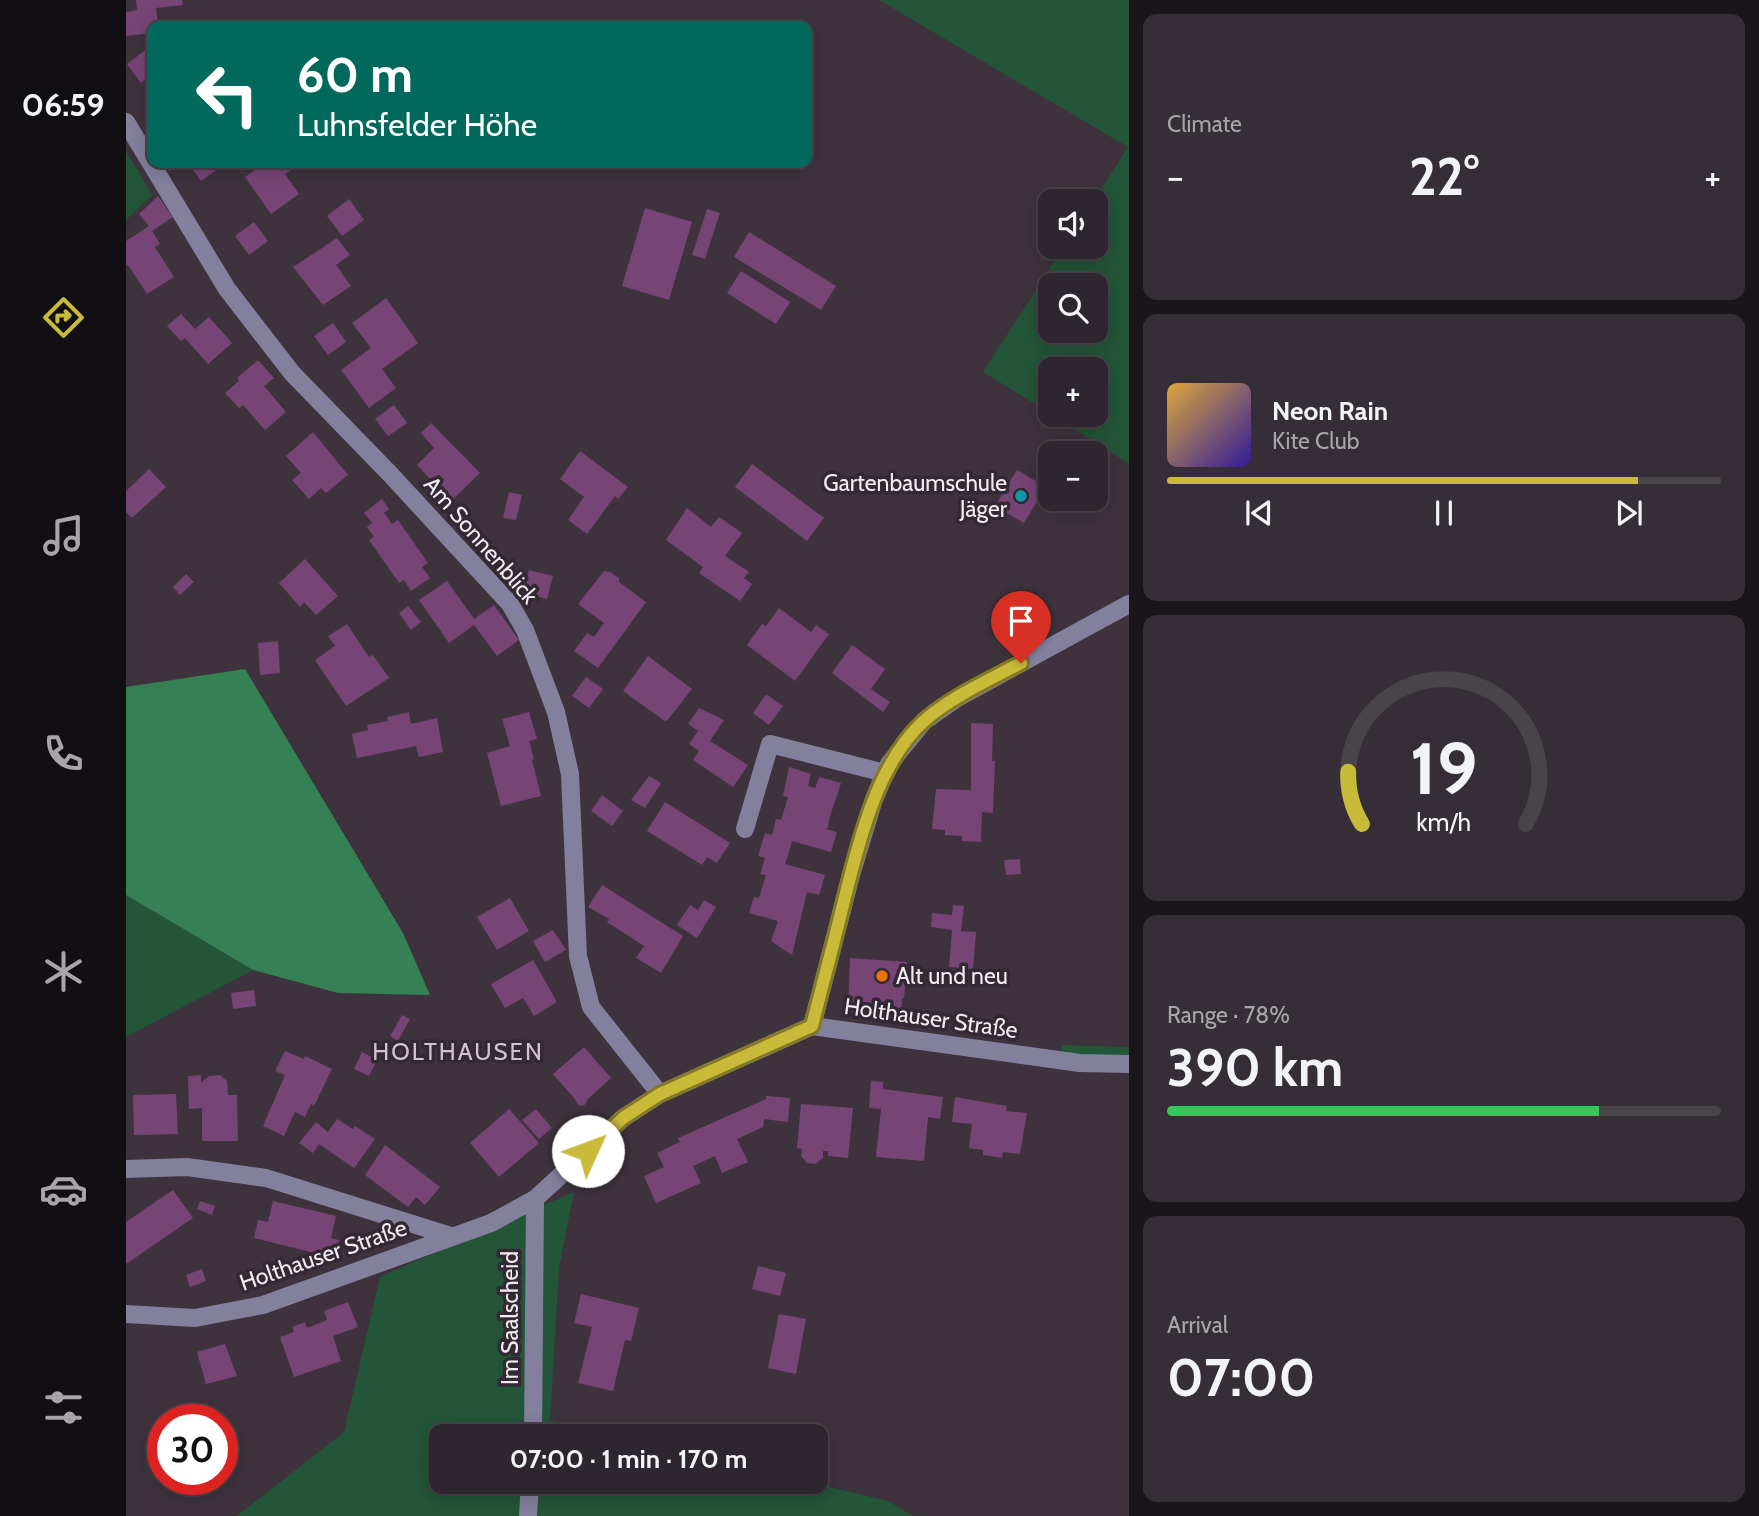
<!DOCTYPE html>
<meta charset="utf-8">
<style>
:root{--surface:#2e262e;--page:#362e36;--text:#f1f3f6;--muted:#a7a5aa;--line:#49434a;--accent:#c9ba3a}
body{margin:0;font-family:Cabin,sans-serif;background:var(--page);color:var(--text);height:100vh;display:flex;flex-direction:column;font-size:26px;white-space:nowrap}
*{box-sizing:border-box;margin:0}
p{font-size:23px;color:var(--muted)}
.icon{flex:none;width:38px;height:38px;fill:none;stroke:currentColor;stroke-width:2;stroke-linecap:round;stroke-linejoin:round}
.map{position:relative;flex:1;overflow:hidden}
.drawer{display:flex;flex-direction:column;gap:14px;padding:14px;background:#191519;width:630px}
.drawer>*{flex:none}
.banner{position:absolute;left:21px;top:21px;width:665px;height:147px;border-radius:14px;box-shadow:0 4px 18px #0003,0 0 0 2px var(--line);background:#00695c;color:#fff;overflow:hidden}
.buttons{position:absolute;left:912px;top:189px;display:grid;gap:14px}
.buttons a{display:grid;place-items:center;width:70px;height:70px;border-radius:14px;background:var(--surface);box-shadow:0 4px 18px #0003,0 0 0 2px var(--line);font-size:35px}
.speed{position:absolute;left:21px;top:1404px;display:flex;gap:14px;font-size:35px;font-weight:700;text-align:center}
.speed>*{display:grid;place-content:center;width:91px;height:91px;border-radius:50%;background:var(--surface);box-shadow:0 4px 18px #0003,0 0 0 2px var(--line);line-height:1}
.speed .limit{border:10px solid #d22;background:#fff;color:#111}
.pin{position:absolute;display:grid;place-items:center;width:60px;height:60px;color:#fff;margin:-72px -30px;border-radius:50% 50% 50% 0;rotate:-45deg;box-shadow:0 0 7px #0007}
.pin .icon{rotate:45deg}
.me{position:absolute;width:77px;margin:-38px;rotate:47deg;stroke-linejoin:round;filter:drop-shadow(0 0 5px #0008)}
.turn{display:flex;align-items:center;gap:24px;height:147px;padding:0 35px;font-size:32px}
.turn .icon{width:91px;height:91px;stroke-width:2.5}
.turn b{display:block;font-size:49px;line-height:60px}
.big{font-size:52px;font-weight:700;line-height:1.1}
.drawer .widget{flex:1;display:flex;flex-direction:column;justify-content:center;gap:10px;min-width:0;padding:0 24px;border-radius:14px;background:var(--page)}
.drawer .dial{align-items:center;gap:0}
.dial svg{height:182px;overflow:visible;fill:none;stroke:var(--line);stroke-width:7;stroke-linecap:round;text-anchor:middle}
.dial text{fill:var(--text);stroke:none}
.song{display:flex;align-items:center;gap:21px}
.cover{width:84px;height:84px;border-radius:10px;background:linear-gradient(135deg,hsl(40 70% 55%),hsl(250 70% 35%))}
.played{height:7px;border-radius:4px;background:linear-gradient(90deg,var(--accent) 85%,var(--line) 85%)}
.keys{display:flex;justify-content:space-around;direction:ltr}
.heat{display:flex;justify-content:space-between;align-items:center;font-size:38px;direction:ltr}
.charge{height:10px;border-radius:5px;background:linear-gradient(90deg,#34c759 78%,var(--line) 0)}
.trip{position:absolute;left:303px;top:1424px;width:399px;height:70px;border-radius:14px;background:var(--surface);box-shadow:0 4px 18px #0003,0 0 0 2px var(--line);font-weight:700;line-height:70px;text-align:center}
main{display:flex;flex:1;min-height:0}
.dock{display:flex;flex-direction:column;width:126px;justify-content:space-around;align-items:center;background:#120f12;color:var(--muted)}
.dock .icon{width:49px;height:49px}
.dock .active{color:var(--accent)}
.dock b{font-size:32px;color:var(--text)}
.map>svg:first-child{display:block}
.green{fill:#235538;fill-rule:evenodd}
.forest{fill:#368056}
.building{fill:#774476}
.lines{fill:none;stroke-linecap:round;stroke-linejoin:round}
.minor{stroke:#83809e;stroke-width:18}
.route-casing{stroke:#837926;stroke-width:18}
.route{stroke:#c9ba3a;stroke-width:12}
.culture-dot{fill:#0f9aa8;stroke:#332933;stroke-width:2.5}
.food-dot{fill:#e8710a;stroke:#332933;stroke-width:2.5}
.labels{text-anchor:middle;stroke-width:7;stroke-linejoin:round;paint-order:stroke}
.poi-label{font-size:23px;fill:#f2ecf2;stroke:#332933;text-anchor:end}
.street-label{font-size:23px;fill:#f2ecf2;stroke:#332933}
.neighbourhood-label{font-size:24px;letter-spacing:2px;fill:#d1c4d0;stroke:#332933}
</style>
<main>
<nav class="dock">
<b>06:59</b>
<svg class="icon active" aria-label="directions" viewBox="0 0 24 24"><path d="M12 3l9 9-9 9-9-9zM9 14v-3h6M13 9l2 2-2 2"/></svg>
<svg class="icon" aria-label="music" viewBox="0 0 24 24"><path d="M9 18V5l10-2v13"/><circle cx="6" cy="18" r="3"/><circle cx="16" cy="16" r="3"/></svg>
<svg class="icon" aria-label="phone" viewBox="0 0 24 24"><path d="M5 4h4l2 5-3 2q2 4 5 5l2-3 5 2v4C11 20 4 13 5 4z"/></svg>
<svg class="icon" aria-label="climate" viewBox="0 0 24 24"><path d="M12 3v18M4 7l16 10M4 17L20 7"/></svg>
<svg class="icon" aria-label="car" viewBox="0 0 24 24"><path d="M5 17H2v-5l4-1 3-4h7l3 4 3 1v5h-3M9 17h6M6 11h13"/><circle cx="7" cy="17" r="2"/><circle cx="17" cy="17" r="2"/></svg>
<svg class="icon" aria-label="filters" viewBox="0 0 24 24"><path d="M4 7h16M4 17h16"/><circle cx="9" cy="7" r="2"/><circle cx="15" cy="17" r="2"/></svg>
</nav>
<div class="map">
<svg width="1003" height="1516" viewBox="0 0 1003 1516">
<rect width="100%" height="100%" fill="#3e333d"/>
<path class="green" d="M753 0H1003V464L927 415H970V369H924V413L857 372 938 247H970V201H968L1002 147ZM970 285V331H924V285Z
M0 151 26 195 0 220Z
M0 861 20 881V907L127 970 0 1037Z
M935 1045 1003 1047V1056L980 1057 936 1052Z
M448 1192 433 1268 424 1420 492 1437H315V1482H683L762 1501 787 1516H111L218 1432 254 1277Z"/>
<path class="forest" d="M119 669 277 933 304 995 212 993 127 970 0 895V687Z"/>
<path class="building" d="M10 0H56L57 5 30 8 32 26H26V33L0 36V12L11 10Z
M22 48 26 55V74L15 83 1 64Z
M73 163H100L75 181 66 168Z
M139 163H175L159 174 173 194 145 214 119 177Z
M32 196 47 217 26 231 34 244 29 247 48 277 21 294 2 265 0 266V241L23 226 13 214Z
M223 199 238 220 216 236 201 216Z
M519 208 566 222 543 300 496 286Z
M581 209 594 213 579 259 566 255Z
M128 222 142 241 123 255 109 236Z
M623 232 710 286 695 310 608 257Z
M211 238 224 255 210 265 225 286 197 305 167 267Z
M615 271 664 302 650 324 601 293Z
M260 298 292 343 256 369 270 388 243 408 215 370 245 348 226 323Z
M55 314 69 329 83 317 106 343 82 364 59 338 55 341 41 326Z
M207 323 220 342 202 355 188 336Z
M132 360 148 378 138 386 160 412 139 430 117 405 113 408 99 393 113 381 111 378Z
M268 405 281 423 262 436 249 419Z
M305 423 354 473 325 501 291 465 308 448 295 433Z
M187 432 222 475 200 493 195 488 183 499 166 480 175 473 160 456Z
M454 451 502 487 492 499 489 496 461 534 442 520 458 497 434 479Z
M626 464 698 518 681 541 609 487Z
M23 469 40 487 6 518 0 512V491Z
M891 470 920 487 898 523 869 506Z
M383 492 396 495 390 520 377 518Z
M256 499 263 509 258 513 266 524 272 520 302 563 296 567 304 578 285 591 278 580 273 583 243 540 248 537 241 527 246 523 238 513Z
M561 508 585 527 593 517 616 533 599 556 623 572 618 578 626 584 614 601 573 573 577 567 540 540Z
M179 559 212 596 190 615 178 602 174 607 153 583Z
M403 570 427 576 421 599 397 593Z
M478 571 484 572 493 578V582L520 602 472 668 448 651 461 633 468 637 478 623 452 604Z
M60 574 68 582 54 595 47 587Z
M321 581 348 619 368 605 393 640 371 656 348 625 323 643 293 600Z
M282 606 295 622 285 630 273 613Z
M653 608 685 632 690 625 703 634 669 681 621 645 636 624 640 626Z
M221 624 243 657 247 655 263 678 220 706 189 660 209 646 202 636Z
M152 641 154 673 134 675 132 643Z
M726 645 759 669 745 689 764 702 757 712 706 673Z
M522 656 566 689 540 722 497 691Z
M460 677 477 689 463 708 446 696Z
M640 694 657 706 643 725 627 713Z
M573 708 598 720 584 741 622 765 607 787 567 760 573 751 563 744 572 731 562 724Z
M283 712 285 724 311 718 317 752 293 757 290 746 231 758 226 734 242 730 241 725 262 721 261 717Z
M403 712 411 739 403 741 408 759 406 760 415 796 375 806 361 753 384 746 376 719Z
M845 723 867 724 866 761H869L867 813 856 812 855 842 836 841V836L819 835V830L806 829 810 789 845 790Z
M663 767 685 774 682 786 689 788 693 777 715 783 704 816 702 827 700 829 711 832 705 852 666 841 663 852 659 864 699 875 693 895 681 892 666 955 645 941 652 921 623 913 628 897 633 898 640 875 634 874 639 858 632 856 639 833 646 835 650 819 655 820 662 797 657 796Z
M523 776 535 783 519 808 505 800Z
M476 795 497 811 486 826 465 811Z
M539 802 604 843 591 863 581 857 576 865 521 831Z
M894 859 895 874 880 875 878 860Z
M476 885 557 936 535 973 510 958 518 946 481 922 483 919 462 907Z
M384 898 403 931 371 950 351 917Z
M578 900 590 907 571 938 551 925 564 905 572 910Z
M827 905 838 906 835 931 850 932 847 969 823 967 826 930 805 927 806 913 826 915Z
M427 930 440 950 419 962 407 941Z
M724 958 781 962 778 998H776L775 1015 722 1012Z
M407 960 431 1002 408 1016 397 998 379 1008 365 984Z
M128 990 130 1006 107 1009 105 993Z
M276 1015 284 1019 272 1041 264 1036Z
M458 1047 485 1078 462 1099 458 1106 452 1105 448 1098 427 1074Z
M159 1051 178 1059 179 1056 206 1069 188 1106 185 1104 179 1117 169 1112 158 1136 137 1126 159 1075 149 1071Z
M236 1052 251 1060 243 1076 228 1069Z
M75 1075V1083L83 1076 94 1075 101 1081 102 1095H111L112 1141H76V1108L63 1109 62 1076Z
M745 1081 757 1082V1089L817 1097 814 1119 802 1117 798 1161 750 1157 755 1109 743 1108Z
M50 1094 52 1134 8 1135 7 1095Z
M640 1096 664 1098 662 1122 638 1119 637 1127 611 1139 622 1162 596 1173 589 1156 567 1166 575 1183 530 1203 518 1176 538 1167 531 1153 554 1142 552 1138 640 1099Z
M829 1097 881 1106 880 1111 901 1113 894 1154 877 1152 876 1158 857 1155V1150L843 1148 846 1124 826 1122Z
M675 1104 727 1108 722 1158 702 1156V1151H697V1158L689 1164 681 1163 675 1156 676 1149 671 1148Z
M383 1109 413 1143 373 1177 344 1143Z
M410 1109 426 1128 413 1139 396 1120Z
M211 1119 227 1129 229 1126 249 1139 228 1168 193 1144 187 1153 173 1143 190 1122 202 1132Z
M259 1145 314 1187 299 1205 290 1197 282 1207 239 1175Z
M47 1190 67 1218 0 1264V1222Z
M74 1201 89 1206 86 1215 71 1209Z
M147 1201 210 1216 205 1238 213 1240 209 1258 128 1238 132 1220 142 1222Z
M632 1266 660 1273 654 1296 626 1289Z
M76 1269 80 1281 64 1287 60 1275Z
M455 1294 513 1308 505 1341 499 1340 487 1391 452 1383 466 1327 448 1323Z
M222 1302 232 1327 207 1336 215 1361 168 1377 154 1337 168 1332 166 1327 179 1322 181 1328 201 1320 198 1311Z
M653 1314 680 1319 670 1374 642 1368Z
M99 1344 111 1376 80 1384 71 1352Z"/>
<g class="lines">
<path class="minor" d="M0 122 101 289 166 373 265 475 384 604 399 630 430 712 444 774 452 956 465 1007 534 1094
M619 829 644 744 759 773
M686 1026 725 875 748 799 763 764 798 721 831 698 1003 604
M0 1169 61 1167 140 1178 325 1236
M0 1314 69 1318 137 1305 365 1223 409 1199 497 1118 534 1094 686 1026 954 1063 1003 1064
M407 1437 409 1199
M402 1516 404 1482"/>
</g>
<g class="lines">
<defs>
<path id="route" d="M462 1151 497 1118 534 1094 686 1026C695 990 705 954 714 917 730 854 748 765 799 720 827 696 863 680 895 663"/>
</defs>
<use href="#route" class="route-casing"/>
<use href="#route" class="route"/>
</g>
<circle class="culture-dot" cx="895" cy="496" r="7"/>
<circle class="food-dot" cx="756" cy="976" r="7"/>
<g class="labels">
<g class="poi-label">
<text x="881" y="491">Gartenbaumschule<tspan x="881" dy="26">Jäger</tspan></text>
<text x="770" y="984" text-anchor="start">Alt und neu</text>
</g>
<g class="street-label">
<text transform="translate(355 540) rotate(49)" y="8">Am Sonnenblick</text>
<text transform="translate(805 1018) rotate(8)" y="8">Holthauser Straße</text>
<text transform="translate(197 1255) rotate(-19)" y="8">Holthauser Straße</text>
<text transform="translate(384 1318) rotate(-90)" y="8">Im Saalscheid</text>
</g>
<g class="neighbourhood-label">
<text x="332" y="1060">HOLTHAUSEN</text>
</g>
</g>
</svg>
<div class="buttons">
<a><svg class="icon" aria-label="sound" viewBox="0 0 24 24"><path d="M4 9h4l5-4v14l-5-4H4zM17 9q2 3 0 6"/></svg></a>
<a><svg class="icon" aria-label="search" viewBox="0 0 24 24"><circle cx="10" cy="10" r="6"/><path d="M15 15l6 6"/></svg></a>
<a>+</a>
<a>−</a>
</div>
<div class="speed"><div class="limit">30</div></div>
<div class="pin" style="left:895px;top:663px;background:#d93025"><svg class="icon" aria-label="arrive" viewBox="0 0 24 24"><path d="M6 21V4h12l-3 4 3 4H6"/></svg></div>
<svg class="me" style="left:462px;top:1151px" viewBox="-20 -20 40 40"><circle r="19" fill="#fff"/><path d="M0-13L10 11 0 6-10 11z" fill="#c9ba3a"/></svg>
<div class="trip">07:00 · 1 min · 170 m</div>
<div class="banner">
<div class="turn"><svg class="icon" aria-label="left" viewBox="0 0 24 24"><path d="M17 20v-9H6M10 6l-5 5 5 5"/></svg><div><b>60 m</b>Luhnsfelder Höhe</div></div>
</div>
</div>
<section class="drawer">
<div class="widget"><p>Climate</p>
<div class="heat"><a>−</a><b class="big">22°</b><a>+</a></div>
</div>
<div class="widget">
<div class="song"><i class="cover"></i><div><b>Neon Rain</b><p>Kite Club</p></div></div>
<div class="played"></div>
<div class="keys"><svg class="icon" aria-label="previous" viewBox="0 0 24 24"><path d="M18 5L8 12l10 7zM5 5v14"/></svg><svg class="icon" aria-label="pause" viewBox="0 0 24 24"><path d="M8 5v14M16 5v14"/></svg><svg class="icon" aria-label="next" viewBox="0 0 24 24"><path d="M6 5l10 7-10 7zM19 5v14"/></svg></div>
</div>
<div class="widget dial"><svg viewBox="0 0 100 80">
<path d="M14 69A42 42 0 1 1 86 69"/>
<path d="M14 69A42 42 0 0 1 8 46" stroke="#c9ba3a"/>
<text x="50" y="56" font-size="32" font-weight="700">19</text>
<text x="50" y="72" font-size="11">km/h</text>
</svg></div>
<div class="widget"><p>Range · 78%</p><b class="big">390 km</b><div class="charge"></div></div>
<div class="widget"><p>Arrival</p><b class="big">07:00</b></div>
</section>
</main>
